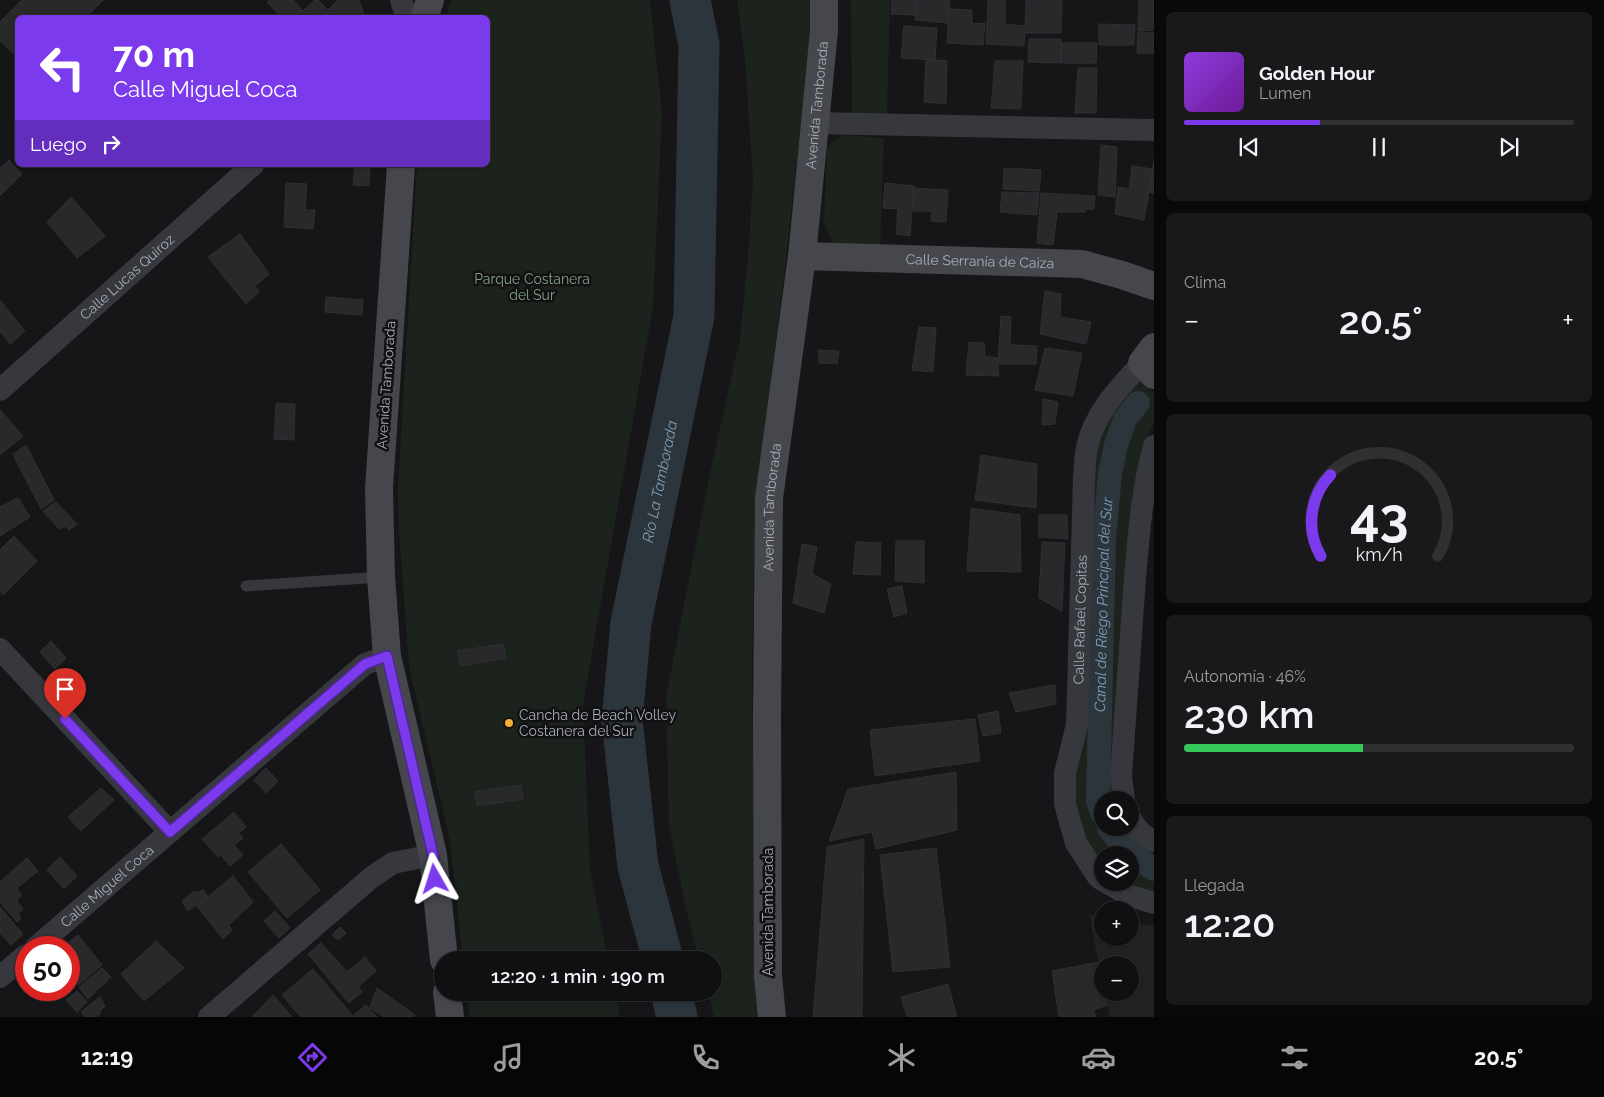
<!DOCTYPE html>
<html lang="es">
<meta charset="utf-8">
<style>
:root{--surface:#101012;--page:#19191b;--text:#f1f3f6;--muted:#9c9d9f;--line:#303032;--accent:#7c3aed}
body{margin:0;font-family:Raleway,sans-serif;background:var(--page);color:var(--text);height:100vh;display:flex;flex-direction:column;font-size:19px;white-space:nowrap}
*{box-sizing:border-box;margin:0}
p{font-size:16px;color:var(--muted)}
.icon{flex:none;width:28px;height:28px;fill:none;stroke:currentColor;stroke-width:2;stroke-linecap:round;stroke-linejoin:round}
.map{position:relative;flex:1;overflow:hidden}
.details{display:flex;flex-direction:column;gap:12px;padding:12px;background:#09090a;width:450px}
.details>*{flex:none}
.top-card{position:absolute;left:15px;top:15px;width:475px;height:152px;border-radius:8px;box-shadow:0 1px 4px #0004,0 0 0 1px var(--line);background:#7c3aed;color:#fff;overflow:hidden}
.controls{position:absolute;left:1094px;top:791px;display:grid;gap:10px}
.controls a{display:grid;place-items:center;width:45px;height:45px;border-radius:50%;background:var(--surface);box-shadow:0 1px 4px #0004,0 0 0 1px var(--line);font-size:25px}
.speed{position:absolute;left:15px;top:936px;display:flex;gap:10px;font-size:25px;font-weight:700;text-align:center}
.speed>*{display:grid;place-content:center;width:65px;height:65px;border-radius:50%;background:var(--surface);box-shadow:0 1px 4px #0004,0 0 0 1px var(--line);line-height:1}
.speed .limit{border:8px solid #d22;background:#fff;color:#111}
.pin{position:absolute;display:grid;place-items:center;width:42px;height:42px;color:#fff;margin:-51px -21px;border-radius:50% 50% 50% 0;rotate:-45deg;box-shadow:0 0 5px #0007}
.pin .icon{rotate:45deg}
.me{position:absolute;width:55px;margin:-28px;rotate:354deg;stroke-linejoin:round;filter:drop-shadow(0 0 4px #0008)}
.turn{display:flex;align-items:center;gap:18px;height:105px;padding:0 15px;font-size:22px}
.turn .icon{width:65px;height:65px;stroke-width:2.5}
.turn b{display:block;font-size:35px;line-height:42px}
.then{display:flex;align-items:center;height:48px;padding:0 15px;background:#0003;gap:10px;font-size:19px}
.big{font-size:38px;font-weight:600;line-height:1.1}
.details .widget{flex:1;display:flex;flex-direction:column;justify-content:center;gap:8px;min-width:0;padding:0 18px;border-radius:8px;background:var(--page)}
.details .dial{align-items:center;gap:0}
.dial svg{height:130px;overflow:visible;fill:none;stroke:var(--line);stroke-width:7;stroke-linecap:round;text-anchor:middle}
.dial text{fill:var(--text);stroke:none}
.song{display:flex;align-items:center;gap:15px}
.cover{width:60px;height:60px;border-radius:8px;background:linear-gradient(135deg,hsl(270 70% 55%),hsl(280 70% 35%))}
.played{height:5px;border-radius:2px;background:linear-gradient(90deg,var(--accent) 35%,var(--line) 35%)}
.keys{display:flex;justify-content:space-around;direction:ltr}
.heat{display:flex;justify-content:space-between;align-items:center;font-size:28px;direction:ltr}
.charge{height:8px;border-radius:4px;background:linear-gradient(90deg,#34c759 46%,var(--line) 0)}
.trip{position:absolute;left:434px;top:951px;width:288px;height:50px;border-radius:25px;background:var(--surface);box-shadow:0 1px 4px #0004,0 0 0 1px var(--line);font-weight:600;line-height:50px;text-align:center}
.tab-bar{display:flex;height:80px;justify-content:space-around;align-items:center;background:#060607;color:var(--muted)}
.tab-bar .icon{width:35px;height:35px}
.tab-bar .on{color:var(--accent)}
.tab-bar b{font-size:22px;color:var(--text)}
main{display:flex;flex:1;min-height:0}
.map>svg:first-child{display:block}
.built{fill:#222225}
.green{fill:#1c231d}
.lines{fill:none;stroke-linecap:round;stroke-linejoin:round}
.canal{stroke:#2c353c;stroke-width:24}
.river{stroke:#2c353c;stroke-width:41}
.building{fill:#29292c;stroke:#303034}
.lane{stroke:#37383d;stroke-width:11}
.street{stroke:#37383d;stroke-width:22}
.secondary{stroke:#45474d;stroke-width:28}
.route-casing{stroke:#51269a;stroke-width:12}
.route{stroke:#7c3aed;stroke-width:9}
.poi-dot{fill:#f2b134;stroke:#111113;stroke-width:2}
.labels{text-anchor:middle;stroke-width:5;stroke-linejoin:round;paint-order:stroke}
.street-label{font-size:14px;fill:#a8adb8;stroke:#111113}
.park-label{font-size:14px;fill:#7fa381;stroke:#111113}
.poi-label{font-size:14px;fill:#a8adb8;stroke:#111113;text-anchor:start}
.water-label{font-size:15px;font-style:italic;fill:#7f9bb3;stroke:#111113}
</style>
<main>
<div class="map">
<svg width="1154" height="1017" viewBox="0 0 1154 1017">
<rect width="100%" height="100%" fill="#161618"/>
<path class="built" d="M1089 914 1102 917V938H1130V922L1154 926V1017H1110L1105 993 1130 992V965H1102V981Z"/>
<path class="green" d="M451 0H650L662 114 653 307 583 704 590 870 608 960H463L450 840 409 667 399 531 398 487 417 165H488V18L446 17Z
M737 0H810V41L785 267 755 501 752 673 755 936 758 1017H714L708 993 712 992V960H699L687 913 669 826 666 697 710 473 740 338 749 245 753 178 745 60Z
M851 0H890L887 116H852Z
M842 135 884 138 880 250 835 246 828 234 824 221 827 146Z
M1140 380 1154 393V423L1151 427 1141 463 1116 800H1102V828H1127L1154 850V894L1122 883 1130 882V855H1102V870L1083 840 1073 799 1092 478 1102 427Z
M467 993H615L620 1017H470Z"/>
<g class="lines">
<g class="canal">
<path id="s1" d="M1102 813 1098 800 1104 539 1110 473 1116 445 1125 419 1138 403"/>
<path d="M1109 828C1124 847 1132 856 1154 869"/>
</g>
<g class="river">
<path id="s2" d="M663 960 638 866 622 720 631 623 694 316 699 45 690 0"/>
<path d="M671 992 677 1017"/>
</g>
</g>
<path class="building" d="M22 0H103L85 18H18V57L0 41V22Z
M270 0H293L303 11 315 0H318L327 9 319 18H282L267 2Z
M338 0H359L365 18H320Z
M892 0H916L915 15 891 14Z
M916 0H950L948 23 915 20Z
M988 0H1005V24L1025 26 1024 46 986 44Z
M1026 0H1062L1061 33H1025Z
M1139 0H1154V30L1138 31Z
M949 9 972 10V24L985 23 983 45 947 43Z
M1099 24 1135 25 1134 45H1099Z
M904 26 937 28 935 60 901 58Z
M1138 32 1154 33V53H1137Z
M1029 39H1061V63L1028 62Z
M1061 43H1097L1096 63H1061Z
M926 59 947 61 946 104 924 102Z
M995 61H1023L1021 109 991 108Z
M1078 68H1097L1096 113H1075Z
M1101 145 1117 147 1115 197 1098 195Z
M1154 159V193L1149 192Z
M9 160 22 174 0 196V168Z
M355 165H370L369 186 353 185Z
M1132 166 1153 169 1144 220 1115 214 1118 187 1129 189Z
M1004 168 1041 170 1039 191 1003 189Z
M286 183 307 184 305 210H315L313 229 284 227Z
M885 183 914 186 910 236 896 234 898 209 883 208Z
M914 188 948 190 946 222 931 221 932 211H913Z
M1002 192 1039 193 1037 215 1000 212Z
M1041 193 1095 196 1094 209H1086L1085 212H1057L1053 245 1037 243Z
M71 197 105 236 77 258 47 222Z
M240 234 269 274 255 286 259 292 246 304 208 257Z
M1045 291 1061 294 1060 317 1091 322 1086 344 1040 334Z
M326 297 363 300 362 315 325 312Z
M0 300 25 331 10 344 0 331Z
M1001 316 1011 317 1010 345 1037 346 1036 364H998Z
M919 327 936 328 933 372 912 370Z
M969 342 984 343 985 356 997 358 999 376 966 375Z
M1045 348 1082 353 1073 396 1035 390Z
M818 350 839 351 837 364 819 363Z
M1043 399 1058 402 1055 424 1042 425Z
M276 403 295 404 294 440 274 439Z
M0 410 23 436 0 455Z
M26 445 54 500 41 509 13 454Z
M981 455 1037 464 1036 508 975 500Z
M18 498 30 517 0 536V507Z
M56 502 77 524 69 530 66 526 59 529 43 511Z
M971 508 1020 515 1021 572 967 571Z
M1039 515H1067L1068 539 1039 537Z
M14 536 37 561 3 595 0 591V550Z
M896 541H924V583L895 581Z
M856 542 881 543 880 575 853 574Z
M1042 542 1065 543 1062 611 1039 598Z
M802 544 817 547 812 574 831 584 824 613 793 603Z
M902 586 907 613 894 617 887 589Z
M51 641 66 658 55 669 40 652Z
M503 644 506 658 460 666 458 651Z
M1055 685 1056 704 1016 712 1009 693Z
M998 711 1001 733 983 736 978 715Z
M975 719 980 761 875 776 870 730Z
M266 768 278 781 266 793 254 780Z
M956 772 957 830 876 849 872 832 829 841 848 789Z
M521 785 523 799 477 806 475 792Z
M101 788 114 800 81 831 68 817Z
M234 812 246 827 239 833 243 838 234 845 243 855 230 866 221 855 218 857 202 839Z
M864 839 862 1017H813L827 847Z
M281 844 320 890 287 918 248 872Z
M936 848 950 967 893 972 880 855Z
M60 857 77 876 64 889 47 870Z
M27 858 38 871 17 888 21 895 17 901 23 909 18 914 21 919 17 922 0 902V882Z
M233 876 253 902 229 925 232 930 223 939 197 906Z
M203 890 208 897 188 911 182 901 194 891 196 893Z
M0 907 23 934 11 945 0 933Z
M275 911 290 928 279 938 264 921Z
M340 927 346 933 338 940 332 935Z
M78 935 102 965 78 985 70 976 81 968 69 954V948L63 947Z
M156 941 184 968 144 1001 121 974Z
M321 943 347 972 365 957 376 971 358 987 362 992 349 1003 308 954Z
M1099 962 1102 981V992H1105L1107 1005 1093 1010 1096 1017H1059L1052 971Z
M102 968 111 977 88 999 79 987Z
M313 969 353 1016V1017H301L282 995Z
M948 984 957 1017H907L901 997Z
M377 988 415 1015 413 1017H384L370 1008Z
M77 991 87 1002 77 1012 66 1000Z
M273 995 292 1017H252Z
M100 997 105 1006 100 1011V1014L96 1017H85L81 1012Z
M366 1005 377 1017H353V1016Z"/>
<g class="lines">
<path class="lane" d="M246 586 381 577"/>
<g class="street">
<path d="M401 0 407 18"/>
<path d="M814 123 1154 130"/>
<path id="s3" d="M0 390 253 165"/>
<path d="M0 649 170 832"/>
<path d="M1124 800 1121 776C1126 710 1130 644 1135 578 1139 533 1142 489 1154 446"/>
<path d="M1130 817C1135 828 1143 836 1154 841"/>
<path id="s4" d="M1102 880 1098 877 1076 843 1065 804V773L1077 725 1084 478C1085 468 1085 456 1087 447 1095 412 1119 388 1142 363"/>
<path d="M1106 882 1130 896 1154 903"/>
<path id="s5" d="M35 948 365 664 387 656"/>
<path d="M0 977 26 955"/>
<path d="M209 1017 372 877 393 863 433 855"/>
</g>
<g class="secondary">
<path d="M424 18 430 0"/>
<path d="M401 165 379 488 381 577 387 656 433 855 444 960"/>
<path id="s6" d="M802 256 1082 264 1122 275 1154 286"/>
<path d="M1154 347 1142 363 1154 375"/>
<path d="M447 992 450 1017"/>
<path id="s7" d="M772 1017 768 976 767 717 769 498 802 256 824 31V0"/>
</g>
</g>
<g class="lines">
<defs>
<path id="route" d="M65 719 170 832 365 664 387 656 433 855 435 879"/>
</defs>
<use href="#route" class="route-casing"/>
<use href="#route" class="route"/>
</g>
<circle class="poi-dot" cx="509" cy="723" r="5"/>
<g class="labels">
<g class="street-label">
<text dy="5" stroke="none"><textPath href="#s7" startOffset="915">Avenida Tamborada</textPath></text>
<text dy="5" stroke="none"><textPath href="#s6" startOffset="178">Calle Serranía de Caiza</textPath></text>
<text dy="5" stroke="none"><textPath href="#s3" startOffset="170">Calle Lucas Quiroz</textPath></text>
<text transform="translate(386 385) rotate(-86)" y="5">Avenida Tamborada</text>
<text dy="5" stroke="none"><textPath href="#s7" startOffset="510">Avenida Tamborada</textPath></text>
<text dy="5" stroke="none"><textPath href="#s4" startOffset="272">Calle Rafael Copitas</textPath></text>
<text dy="5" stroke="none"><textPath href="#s5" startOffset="95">Calle Miguel Coca</textPath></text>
<text transform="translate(768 912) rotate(-90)" y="5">Avenida Tamborada</text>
</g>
<g class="park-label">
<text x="532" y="284">Parque Costanera<tspan x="532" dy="16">del Sur</tspan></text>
</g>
<g class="poi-label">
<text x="519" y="720">Cancha de Beach Volley<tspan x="519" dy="16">Costanera del Sur</tspan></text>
</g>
<g class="water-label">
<text dy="5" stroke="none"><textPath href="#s2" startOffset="486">Río La Tamborada</textPath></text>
<text dy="5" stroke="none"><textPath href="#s1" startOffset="209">Canal de Riego Principal del Sur</textPath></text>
</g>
</g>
</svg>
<div class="controls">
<a><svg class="icon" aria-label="search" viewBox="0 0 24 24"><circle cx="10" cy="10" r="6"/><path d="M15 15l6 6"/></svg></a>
<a><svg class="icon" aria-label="layers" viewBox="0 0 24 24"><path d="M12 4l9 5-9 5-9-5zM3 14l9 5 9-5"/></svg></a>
<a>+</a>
<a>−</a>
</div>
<div class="speed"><div class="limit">50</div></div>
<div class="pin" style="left:65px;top:719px;background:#d93025"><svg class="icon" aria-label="arrive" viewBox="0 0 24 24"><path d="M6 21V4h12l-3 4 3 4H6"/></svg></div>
<svg class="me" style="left:435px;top:879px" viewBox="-20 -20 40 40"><path d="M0-17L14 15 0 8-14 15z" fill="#7c3aed" stroke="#fff" stroke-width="4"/></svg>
<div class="trip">12:20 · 1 min · 190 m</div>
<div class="top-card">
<div class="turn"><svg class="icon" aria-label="left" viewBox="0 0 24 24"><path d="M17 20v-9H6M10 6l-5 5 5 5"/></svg><div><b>70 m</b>Calle Miguel Coca</div></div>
<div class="then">Luego<svg class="icon" aria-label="right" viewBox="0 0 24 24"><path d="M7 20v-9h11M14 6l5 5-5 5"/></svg></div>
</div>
</div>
<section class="details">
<div class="widget">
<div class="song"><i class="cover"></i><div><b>Golden Hour</b><p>Lumen</p></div></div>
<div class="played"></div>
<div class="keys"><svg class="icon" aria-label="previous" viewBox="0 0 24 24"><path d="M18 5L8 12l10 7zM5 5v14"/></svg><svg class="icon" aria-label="pause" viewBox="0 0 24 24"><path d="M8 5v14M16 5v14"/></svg><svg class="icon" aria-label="next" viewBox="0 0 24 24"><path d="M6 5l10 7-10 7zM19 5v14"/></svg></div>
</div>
<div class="widget"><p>Clima</p>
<div class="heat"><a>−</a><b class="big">20.5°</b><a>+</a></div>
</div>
<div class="widget dial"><svg viewBox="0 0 100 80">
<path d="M14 69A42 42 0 1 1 86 69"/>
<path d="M14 69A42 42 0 0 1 20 19" stroke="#7c3aed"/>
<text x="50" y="56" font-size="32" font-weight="700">43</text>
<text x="50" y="72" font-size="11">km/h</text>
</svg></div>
<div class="widget"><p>Autonomía · 46%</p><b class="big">230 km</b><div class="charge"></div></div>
<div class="widget"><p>Llegada</p><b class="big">12:20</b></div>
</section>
</main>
<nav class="tab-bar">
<b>12:19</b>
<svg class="icon on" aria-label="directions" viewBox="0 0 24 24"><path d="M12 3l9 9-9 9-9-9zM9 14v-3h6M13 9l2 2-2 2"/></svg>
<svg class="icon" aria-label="music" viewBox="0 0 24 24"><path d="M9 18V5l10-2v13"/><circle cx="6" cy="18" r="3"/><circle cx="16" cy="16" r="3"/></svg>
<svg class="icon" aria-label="phone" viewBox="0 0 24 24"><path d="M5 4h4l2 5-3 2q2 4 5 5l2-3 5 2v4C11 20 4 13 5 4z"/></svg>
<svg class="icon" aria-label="climate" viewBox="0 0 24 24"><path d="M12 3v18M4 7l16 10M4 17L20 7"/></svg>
<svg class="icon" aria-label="car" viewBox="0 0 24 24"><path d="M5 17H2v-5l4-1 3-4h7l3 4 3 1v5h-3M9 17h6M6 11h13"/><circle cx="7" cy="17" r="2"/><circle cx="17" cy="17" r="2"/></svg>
<svg class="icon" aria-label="filters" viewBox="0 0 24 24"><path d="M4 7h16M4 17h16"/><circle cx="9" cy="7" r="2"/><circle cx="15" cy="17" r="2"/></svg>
<b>20.5°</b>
</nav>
